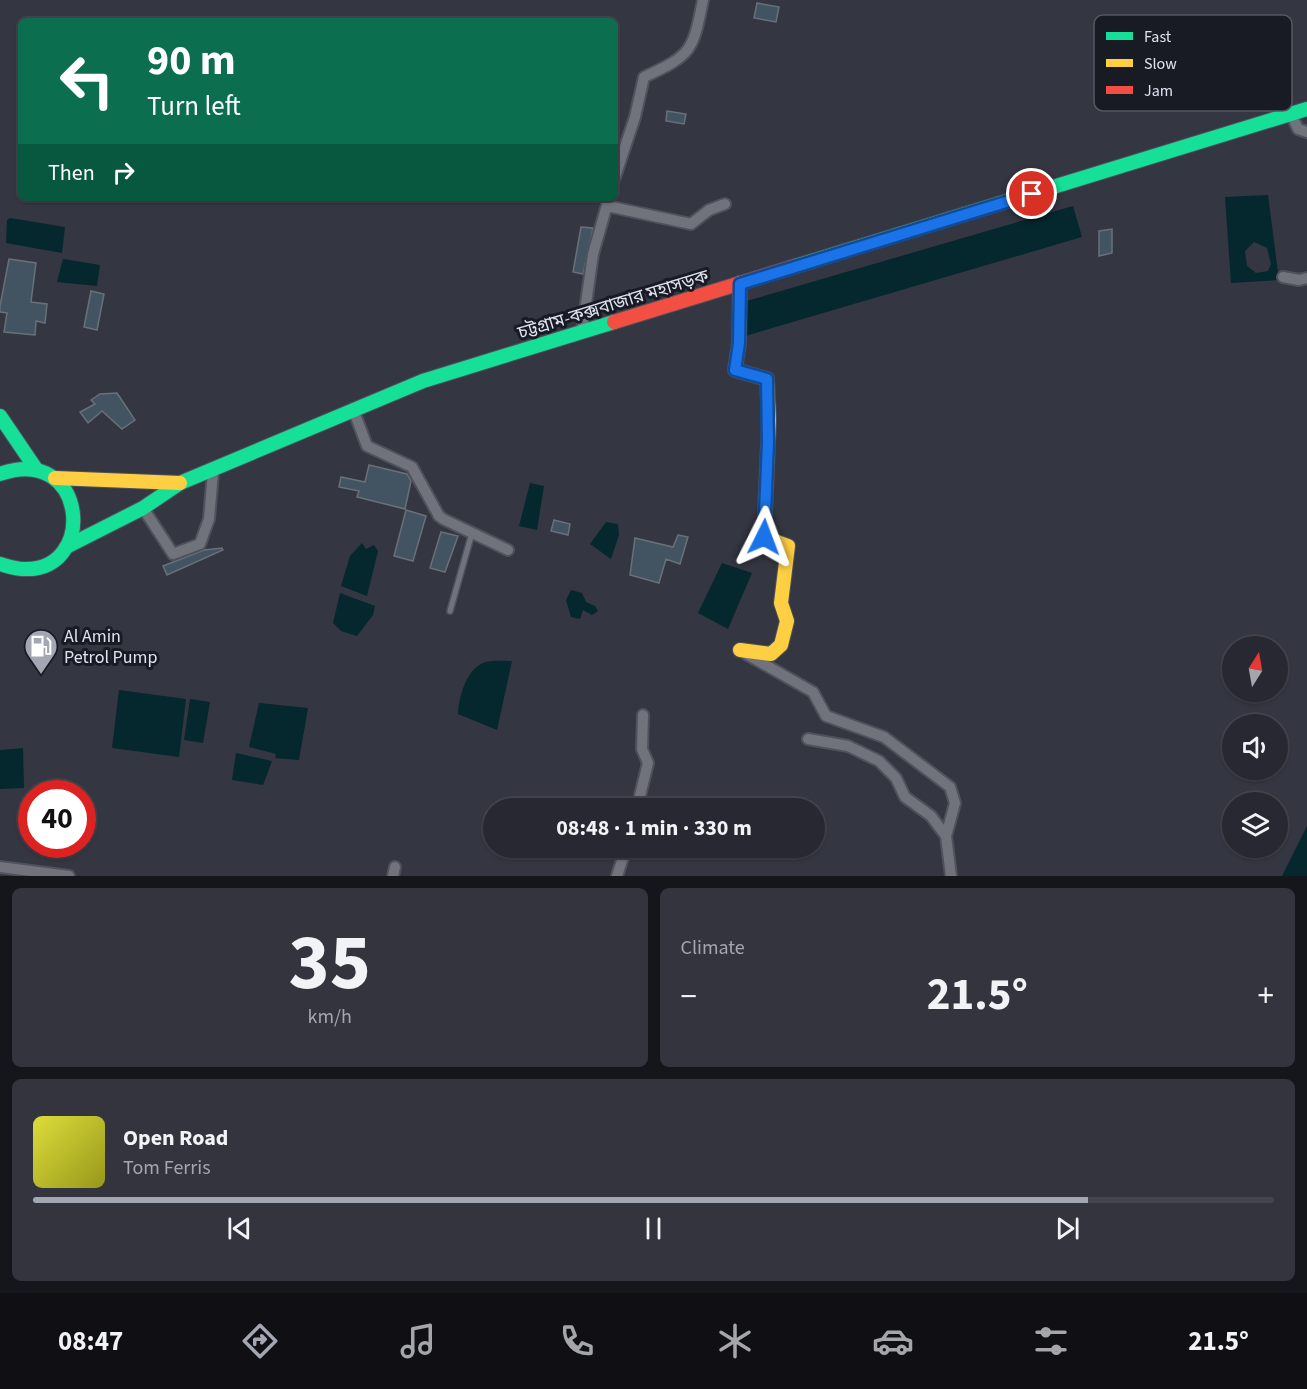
<!DOCTYPE html>
<meta charset="utf-8">
<style>
:root{--surface:#272831;--page:#33343d;--text:#f1f3f6;--muted:#a4a6ab;--line:#43444d;--accent:#a3a6b3}
body{margin:0;font-family:"Source Sans 3","Noto Sans Bengali",sans-serif;background:var(--page);color:var(--text);height:100vh;display:flex;flex-direction:column;font-size:22px;white-space:nowrap}
*{box-sizing:border-box;margin:0}
p{font-size:20px;color:var(--muted)}
.icon{flex:none;width:33px;height:33px;fill:none;stroke:currentColor;stroke-width:2;stroke-linecap:round;stroke-linejoin:round}
.map{position:relative;height:876px;overflow:hidden}
.details{display:flex;flex-direction:column;gap:12px;padding:12px;background:#15161b;flex:1}
.details>*{flex:none}
.hud{position:absolute;left:18px;top:18px;width:600px;height:183px;border-radius:9px;box-shadow:0 2px 4px #0004,0 0 0 2px var(--line);background:#0b6e4f;color:#fff;overflow:hidden}
.needle{width:39px;rotate:11deg}
.controls{position:absolute;left:1222px;top:636px;display:grid;gap:12px}
.controls a{display:grid;place-items:center;width:66px;height:66px;border-radius:50%;background:var(--surface);box-shadow:0 2px 4px #0004,0 0 0 2px var(--line);font-size:30px}
.speed{position:absolute;left:18px;top:780px;display:flex;gap:12px;font-size:30px;font-weight:700;text-align:center}
.speed>*{display:grid;place-content:center;width:78px;height:78px;border-radius:50%;background:var(--surface);box-shadow:0 2px 4px #0004,0 0 0 2px var(--line);line-height:1}
.speed .limit{border:9px solid #d22;background:#fff;color:#111}
.pin{position:absolute;display:grid;place-items:center;width:51px;height:51px;color:#fff;margin:-26px;border:3px solid #fff;border-radius:50%;box-shadow:0 2px 6px #0007}
.me{position:absolute;width:66px;margin:-33px;rotate:3deg;stroke-linejoin:round;filter:drop-shadow(0 0 4px #0008)}
.turn{display:flex;align-items:center;gap:21px;height:126px;padding:0 30px;font-size:27px}
.turn .icon{width:78px;height:78px;stroke-width:2.5}
.turn b{display:block;font-size:42px;line-height:51px}
.then{display:flex;align-items:center;height:57px;padding:0 30px;background:#0003;gap:12px;font-size:22px}
.big{font-size:45px;font-weight:700;line-height:1.1}
.details .card{flex:1;display:flex;flex-direction:column;justify-content:center;gap:9px;min-width:0;padding:0 21px;border-radius:9px;background:var(--page)}
.details .dial{align-items:center;gap:0}
.dial b{font-size:78px;line-height:1}
.song{display:flex;align-items:center;gap:18px}
.cover{width:72px;height:72px;border-radius:9px;background:linear-gradient(135deg,hsl(60 70% 55%),hsl(60 70% 35%))}
.played{height:6px;border-radius:3px;background:linear-gradient(90deg,var(--accent) 85%,var(--line) 85%)}
.keys{display:flex;justify-content:space-around;direction:ltr}
.heat{display:flex;justify-content:space-between;align-items:center;font-size:33px;direction:ltr}
.details .tiles{flex:1;display:grid;gap:12px;grid-template-columns:1fr 1fr}
.card:last-child{grid-column:span 2}
.trip{position:absolute;left:483px;top:798px;width:342px;height:60px;border-radius:30px;background:var(--surface);box-shadow:0 2px 4px #0004,0 0 0 2px var(--line);font-weight:700;line-height:60px;text-align:center}
.menu{display:flex;height:96px;justify-content:space-around;align-items:center;background:#101014;color:var(--muted)}
.menu .icon{width:42px;height:42px}
.menu .active{color:var(--accent)}
.menu b{font-size:27px;color:var(--text)}
.map>svg:first-child{display:block}
.water{fill:#05272e;fill-rule:evenodd}
.building{fill:#425362;stroke:#6a7078;stroke-width:1.5}
.lines{fill:none;stroke-linecap:round;stroke-linejoin:round}
.lane-casing{stroke:#4f525c;stroke-width:8}
.street-casing{stroke:#4f525c;stroke-width:14}
.fast-casing{stroke:#4f525c;stroke-width:16}
.slow-casing{stroke:#4f525c;stroke-width:16}
.jam-casing{stroke:#4f525c;stroke-width:16}
.lane{stroke:#70727c;stroke-width:5}
.street{stroke:#70727c;stroke-width:10}
.fast{stroke:#16e098;stroke-width:14}
.slow{stroke:#ffcf43;stroke-width:14}
.jam{stroke:#f24e42;stroke-width:14}
.route-casing{stroke:#114b97;stroke-width:15}
.route{stroke:#1a73e8;stroke-width:10}
.labels{text-anchor:middle;stroke-width:6;stroke-linejoin:round;paint-order:stroke}
.street-label{font-size:18px;fill:#dfe2f0;stroke:#191b24}
.poi-label{font-size:18px;fill:#dfe2f0;stroke:#191b24;text-anchor:start}
.key{fill:#191b24;stroke:#545761;stroke-width:1.5}
.key-label{font-size:16px;fill:#dfe2f0}
</style>
<div class="map">
<svg width="1307" height="876" viewBox="0 0 1307 876">
<rect width="100%" height="100%" fill="#343641"/>
<path class="water" d="M1268 195 1279 280 1231 283 1225 197ZM1254 242 1267 248 1271 264 1268 271 1256 273 1247 266 1245 251Z
M1073 206 1082 237 745 336 743 302Z
M10 218 65 227 62 253 6 243 7 220Z
M63 259 100 265 97 286 57 282Z
M530 483 544 486 537 530 519 526Z
M606 522 618 524 619 535 611 559 590 544Z
M362 543 366 549 374 545 378 551 367 596 341 586 350 556Z
M722 563 752 573 728 629 698 613Z
M571 590 582 593 586 602 595 606 598 611 592 615 583 610 580 619 571 617 566 600Z
M340 593 375 606 373 615 357 636 341 631 333 623Z
M512 661 497 730 458 714C459 698 465 671 483 663 490 660 504 661 512 661Z
M119 690 186 699 179 757 112 748Z
M190 699 210 702 203 743 184 740Z
M259 703 308 708 299 760 275 758 276 754 249 747Z
M23 748 24 788 0 789V750Z
M236 753 272 761 263 785 232 780Z
M1307 826V876H1282Z"/>
<path class="building" d="M757 3 779 7 776 22 754 18Z
M667 111 686 114 684 124 666 121Z
M581 227 593 228 583 274 573 272Z
M1112 229V253L1099 256V231Z
M9 259 36 263 31 302 47 304 45 323 36 321 35 335 4 332 7 313 0 312V306Z
M91 291 104 294 97 330 84 327Z
M117 393 135 420 122 429 102 411 88 423 80 412 95 404 91 400 100 394Z
M369 465 407 474 411 481 405 509 357 497 359 491 339 487 341 477 365 482Z
M406 510 426 516 413 561 394 556Z
M554 520 570 524 568 535 551 531Z
M441 532 458 536 445 572 430 568Z
M678 535 688 537 680 564 666 559 659 583 630 575 635 538 673 547Z
M222 548 223 550 167 575 163 566 204 550Z"/>
<g class="lines">
<defs>
<path id="lane" d="M450 611 472 533"/>
<path id="street" d="M1291 114 1298 129 1307 132
M615 177 635 117 644 77C692 55 693 51 703 0
M607 206 691 224 709 210 725 204
M1283 277 1299 280 1307 278
M582 332 593 254 609 198
M353 409 367 446 412 467 439 516 443 519 508 550
M143 508 173 554 200 544 209 519 213 472
M746 654 813 692 826 716 884 737 950 787 955 803 946 836
M808 739 848 746 879 761 896 778 905 797 931 816 946 836 951 876
M637 808 648 763 642 749 643 715
M0 867 69 876
M393 876 395 867
M617 876 626 848"/>
<path id="fast" d="M796 266 1307 109
M0 416 36 469
M0 474C88 443 98 573 23 569 15 569 7 566 0 564
M68 546 143 508 180 483 423 381 614 322"/>
<path id="slow" d="M740 283 739 343 735 370 767 379 769 421 764 537 788 546 781 603 787 621 781 645 771 654 740 650
M55 478 180 483"/>
<path id="jam" d="M614 322 796 266"/>
</defs>
<use href="#lane" class="lane-casing"/>
<use href="#street" class="street-casing"/>
<use href="#fast" class="fast-casing"/>
<use href="#slow" class="slow-casing"/>
<use href="#jam" class="jam-casing"/>
<use href="#lane" class="lane"/>
<use href="#street" class="street"/>
<use href="#fast" class="fast"/>
<use href="#slow" class="slow"/>
<use href="#jam" class="jam"/>
</g>
<g class="lines">
<defs>
<path id="route" d="M764 537 768 442 767 379 735 370 739 343 740 284 1032 194"/>
</defs>
<use href="#route" class="route-casing"/>
<use href="#route" class="route"/>
</g>
<defs>
<symbol id="fuel-pin" viewBox="-11 -11 22 30"><path d="M0 17L-7.5 6A9.5 9.5 0 1 1 7.5 6Z" fill="#a3a6b3" stroke="#191b24"/><path d="M-5.5-6h7V0h2V4h1.3V-2.5L3-4.5l.8-.8L6-3V5H2.5V1h-1V6h-7ZM-4.2-4.7v3.2H.2V-4.7Z" fill="#fff"/></symbol>
</defs>
<g fill-rule="evenodd">
<use href="#fuel-pin" x="22" y="627" width="38" height="52"/>
</g>
<g class="labels">
<g class="street-label">
<text transform="translate(613 304) rotate(-17)" y="6">চট্টগ্রাম-কক্সবাজার মহাসড়ক</text>
</g>
<g class="poi-label">
<text x="64" y="642">Al Amin<tspan x="64" dy="21">Petrol Pump</tspan></text>
</g>
</g>
<rect x="1094" y="15" width="198" height="96" rx="9" class="key"/>
<rect x="1106" y="32" width="27" height="8" fill="#16e098"/>
<rect x="1106" y="59" width="27" height="8" fill="#ffcf43"/>
<rect x="1106" y="86" width="27" height="8" fill="#f24e42"/>
<g class="key-label">
<text x="1144" y="42">Fast</text>
<text x="1144" y="69">Slow</text>
<text x="1144" y="96">Jam</text>
</g>
</svg>
<div class="controls">
<a><svg class="needle" viewBox="-14 -14 28 28"><path d="M0-13l5 13h-10z" fill="#e53935"/><path d="M0 13l5-13h-10z" fill="#a4a6ab"/></svg></a>
<a><svg class="icon" aria-label="sound" viewBox="0 0 24 24"><path d="M4 9h4l5-4v14l-5-4H4zM17 9q2 3 0 6"/></svg></a>
<a><svg class="icon" aria-label="layers" viewBox="0 0 24 24"><path d="M12 4l9 5-9 5-9-5zM3 14l9 5 9-5"/></svg></a>
</div>
<div class="speed"><div class="limit">40</div></div>
<div class="pin" style="left:1032px;top:194px;background:#d93025"><svg class="icon" aria-label="arrive" viewBox="0 0 24 24"><path d="M6 21V4h12l-3 4 3 4H6"/></svg></div>
<svg class="me" style="left:764px;top:537px" viewBox="-20 -20 40 40"><path d="M0-17L14 15 0 8-14 15z" fill="#1a73e8" stroke="#fff" stroke-width="4"/></svg>
<div class="trip">08:48 · 1 min · 330 m</div>
<div class="hud">
<div class="turn"><svg class="icon" aria-label="left" viewBox="0 0 24 24"><path d="M17 20v-9H6M10 6l-5 5 5 5"/></svg><div><b>90 m</b>Turn left</div></div>
<div class="then">Then<svg class="icon" aria-label="right" viewBox="0 0 24 24"><path d="M7 20v-9h11M14 6l5 5-5 5"/></svg></div>
</div>
</div>
<section class="details">
<div class="tiles">
<div class="card dial"><b>35</b><p>km/h</p></div>
<div class="card"><p>Climate</p>
<div class="heat"><a>−</a><b class="big">21.5°</b><a>+</a></div>
</div>
<div class="card">
<div class="song"><i class="cover"></i><div><b>Open Road</b><p>Tom Ferris</p></div></div>
<div class="played"></div>
<div class="keys"><svg class="icon" aria-label="previous" viewBox="0 0 24 24"><path d="M18 5L8 12l10 7zM5 5v14"/></svg><svg class="icon" aria-label="pause" viewBox="0 0 24 24"><path d="M8 5v14M16 5v14"/></svg><svg class="icon" aria-label="next" viewBox="0 0 24 24"><path d="M6 5l10 7-10 7zM19 5v14"/></svg></div>
</div>
</div>
</section>
<nav class="menu">
<b>08:47</b>
<svg class="icon active" aria-label="directions" viewBox="0 0 24 24"><path d="M12 3l9 9-9 9-9-9zM9 14v-3h6M13 9l2 2-2 2"/></svg>
<svg class="icon" aria-label="music" viewBox="0 0 24 24"><path d="M9 18V5l10-2v13"/><circle cx="6" cy="18" r="3"/><circle cx="16" cy="16" r="3"/></svg>
<svg class="icon" aria-label="phone" viewBox="0 0 24 24"><path d="M5 4h4l2 5-3 2q2 4 5 5l2-3 5 2v4C11 20 4 13 5 4z"/></svg>
<svg class="icon" aria-label="climate" viewBox="0 0 24 24"><path d="M12 3v18M4 7l16 10M4 17L20 7"/></svg>
<svg class="icon" aria-label="car" viewBox="0 0 24 24"><path d="M5 17H2v-5l4-1 3-4h7l3 4 3 1v5h-3M9 17h6M6 11h13"/><circle cx="7" cy="17" r="2"/><circle cx="17" cy="17" r="2"/></svg>
<svg class="icon" aria-label="filters" viewBox="0 0 24 24"><path d="M4 7h16M4 17h16"/><circle cx="9" cy="7" r="2"/><circle cx="15" cy="17" r="2"/></svg>
<b>21.5°</b>
</nav>
